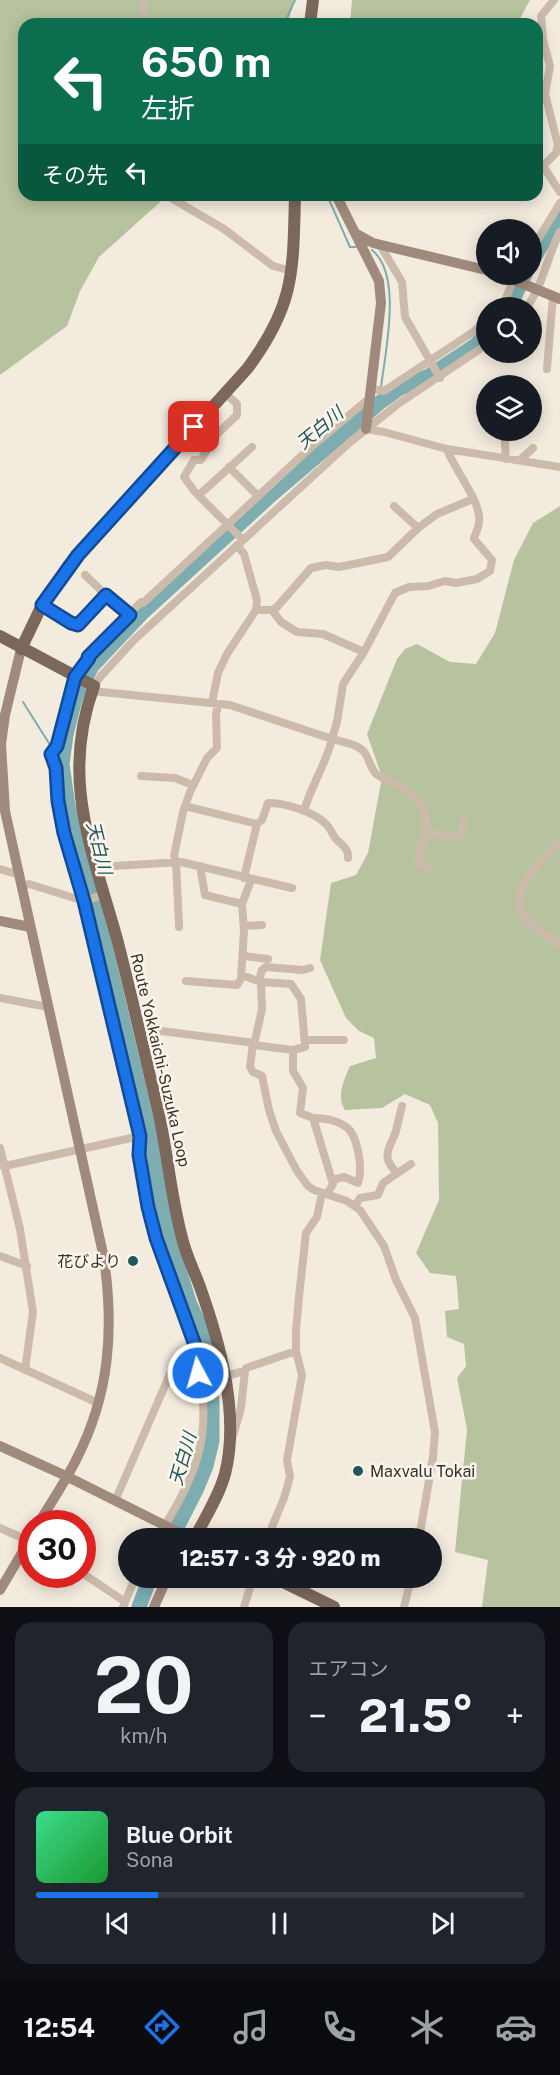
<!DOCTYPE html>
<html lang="ja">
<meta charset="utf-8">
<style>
:root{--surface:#171b24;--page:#20242c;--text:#f1f3f6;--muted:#9ea1a6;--line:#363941;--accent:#1a73e8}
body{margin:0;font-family:"Public Sans","Noto Sans JP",sans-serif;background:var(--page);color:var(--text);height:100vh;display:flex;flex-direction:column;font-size:22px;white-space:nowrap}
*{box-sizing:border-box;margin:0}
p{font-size:20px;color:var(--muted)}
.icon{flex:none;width:33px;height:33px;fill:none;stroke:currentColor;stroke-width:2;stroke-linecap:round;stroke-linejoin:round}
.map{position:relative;height:1607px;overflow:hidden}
.sheet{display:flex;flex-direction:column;gap:15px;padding:15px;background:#0d0f14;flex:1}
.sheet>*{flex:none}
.hud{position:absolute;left:18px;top:18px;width:525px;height:183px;border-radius:18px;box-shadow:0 3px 15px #0003;background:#0b6e4f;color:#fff;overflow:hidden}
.controls{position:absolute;left:476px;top:219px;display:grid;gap:12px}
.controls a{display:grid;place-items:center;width:66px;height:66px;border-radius:50%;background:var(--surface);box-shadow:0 3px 15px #0003;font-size:30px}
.speed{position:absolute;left:18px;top:1510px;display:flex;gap:12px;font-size:30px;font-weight:700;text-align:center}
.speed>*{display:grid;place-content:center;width:78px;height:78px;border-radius:50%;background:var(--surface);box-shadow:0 3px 15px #0003;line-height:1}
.speed .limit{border:9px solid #d22;background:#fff;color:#111}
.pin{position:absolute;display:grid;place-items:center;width:51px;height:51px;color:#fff;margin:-26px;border-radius:12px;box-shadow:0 3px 9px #0006}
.me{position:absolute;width:66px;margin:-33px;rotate:354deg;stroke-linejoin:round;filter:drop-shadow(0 0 4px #0008)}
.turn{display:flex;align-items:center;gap:21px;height:126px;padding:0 24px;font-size:27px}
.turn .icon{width:78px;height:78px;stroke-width:2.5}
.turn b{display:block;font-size:42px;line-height:51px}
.then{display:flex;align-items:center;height:57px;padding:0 24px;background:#0003;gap:12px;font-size:22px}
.big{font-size:45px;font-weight:800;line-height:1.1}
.sheet .tile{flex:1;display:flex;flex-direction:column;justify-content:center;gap:9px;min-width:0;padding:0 21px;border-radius:18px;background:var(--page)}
.sheet .dial{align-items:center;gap:0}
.dial b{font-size:78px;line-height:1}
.song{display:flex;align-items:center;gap:18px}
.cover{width:72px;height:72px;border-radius:9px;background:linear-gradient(135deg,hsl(150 70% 55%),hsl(130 70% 35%))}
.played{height:6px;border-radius:3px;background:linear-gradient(90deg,var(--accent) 25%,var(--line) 25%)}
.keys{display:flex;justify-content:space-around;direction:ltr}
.heat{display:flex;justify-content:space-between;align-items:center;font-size:33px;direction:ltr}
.sheet .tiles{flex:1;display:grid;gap:15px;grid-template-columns:1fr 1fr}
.tile:last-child{grid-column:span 2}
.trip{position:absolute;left:118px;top:1528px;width:324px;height:60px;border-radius:30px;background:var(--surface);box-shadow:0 3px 15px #0003;font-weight:800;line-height:60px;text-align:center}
.tabs{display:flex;height:96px;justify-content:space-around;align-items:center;background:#090b0e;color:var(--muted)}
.tabs .icon{width:42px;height:42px}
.tabs .on{color:var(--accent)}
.tabs b{font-size:27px;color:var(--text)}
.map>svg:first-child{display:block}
.green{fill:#b6c39e}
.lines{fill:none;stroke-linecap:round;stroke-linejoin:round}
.stream{stroke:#7dadb1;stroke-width:2}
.river{stroke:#7dadb1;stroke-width:15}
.street{stroke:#cba;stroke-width:8}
.secondary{stroke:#a08a7c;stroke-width:10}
.primary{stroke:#7c675b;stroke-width:12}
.route-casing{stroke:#114b97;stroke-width:15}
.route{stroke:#1a73e8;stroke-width:10}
.poi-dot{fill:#1e565d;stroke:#fbf5ec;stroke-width:2}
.labels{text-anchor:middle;stroke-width:5;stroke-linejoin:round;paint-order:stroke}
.street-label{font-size:16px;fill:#3a302a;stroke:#fbf5ec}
.poi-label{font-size:16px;fill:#3a302a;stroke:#fbf5ec;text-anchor:end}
.water-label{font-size:18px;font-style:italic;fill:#1e565d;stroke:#fbf5ec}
</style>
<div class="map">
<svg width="560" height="1607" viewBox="0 0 560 1607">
<rect width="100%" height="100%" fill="#f4ebdf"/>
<path class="green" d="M0 0H295L287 24H24V195H168L99 257 80 291 67 326 0 375Z
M352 0H530L517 24H350Z
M560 506V1607H482L488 1560 455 1552 467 1429 457 1378 466 1366 464 1344 447 1337 445 1311 459 1309 456 1276 430 1273 416 1253 439 1200 438 1123 430 1105 405 1094 382 1108 345 1110C336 1096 344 1080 350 1066L376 1058 374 1038 359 1031 346 1018 320 960 331 883 356 875 368 853 382 777 367 734 397 659 405 649 417 644 450 662 476 664 495 633 514 560 533 523Z"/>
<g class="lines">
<path class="stream" d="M284 24 295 0
M327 195 350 247H356
M372 250C403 275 385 352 381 388
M379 403 380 394
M23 702 52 748
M55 753 62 764"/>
<path class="river" d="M531 263 560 213
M509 308 525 274
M171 1539 196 1490 206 1466 212 1441V1403L206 1340 189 1302 168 1233 149 1131 102 933 68 806 62 764 66 735 75 699 92 666 141 614 271 495 379 403 400 388 429 376 476 345 486 334
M139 1607 150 1578"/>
<path class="street" d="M142 0 146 24
M543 166 560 192
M537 172 556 153 558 145 545 94 550 66 543 40 541 16 554 0
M166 195 224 229 273 266 292 271
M380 245 402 282 405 317 440 378
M531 251 560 203
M499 308 506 298 516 274
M526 308C543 287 547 256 560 232
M547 369 553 296
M372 389 384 391 473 332 486 321
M225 393 237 404V415L215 436 201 460H194L184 477 195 492 243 540
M366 429 384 432 447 449 560 467
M504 430 506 459
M519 461 533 448
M229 467 258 496
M199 495 252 447
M394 506 418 528
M85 575 106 595
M42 605 71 623 78 625 106 595 130 615
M256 610H272L277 607 311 568 326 565 339 567 388 557 418 528 437 514 473 499
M272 610 281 622 297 632 323 634 364 652
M94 686 101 676 134 640 349 443 398 404 486 345
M92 691 230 705 332 739 337 722 343 684 364 652 395 593 409 587 428 586 445 581 456 583 477 579 490 571 492 560 474 539C475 533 479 528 479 522 482 502 453 468 447 449
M212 703 218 673 227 654 256 610 257 600 244 554 237 545
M141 776 175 778 193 785
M185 806 257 824
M304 811C311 786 326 764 332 739 342 742 359 744 365 753 369 759 371 769 376 774 382 779 394 783 401 787 441 814 422 825 419 863L428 868
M426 827C435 836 446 838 459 836L463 831 464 820
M560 841C544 859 503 892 526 919 535 929 549 937 560 945
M200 866 205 895 242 904
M96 867 181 862 292 888
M0 869 20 875
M244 878 257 824 262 820 268 803C285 803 312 811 325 823 330 827 332 834 336 839 342 845 349 849 348 858
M22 886 29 884 84 901 103 895
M244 926 262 925
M179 927 176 862 174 856 183 812 190 792 207 758 217 748 216 715 218 704
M243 956 268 959
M242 975 261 982 262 1009 254 1045 293 1050V1071L303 1088 300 1113 313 1118 333 1184 327 1194
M259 980 262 970 266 967 303 970 310 968
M186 981 237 985 241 979 244 930 242 904 251 880
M261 982 291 984 301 999 305 1045V1047L293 1050
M0 998 48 1007
M138 1028 255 1043
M306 1040H344
M253 1043 250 1067 253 1072 262 1076 269 1110 276 1131 297 1171 308 1186 314 1190 347 1201 360 1210 384 1246 396 1280 415 1318 435 1432 433 1457 419 1539
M313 1118C324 1118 336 1120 345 1126 358 1134 363 1169 358 1183L344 1177 332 1180
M0 1148 20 1229 33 1312 25 1370
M1 1165 5 1166 140 1136
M396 1172C380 1155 390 1149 396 1131 398 1122 400 1114 402 1106
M355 1206 360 1198 378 1195 383 1183 411 1164
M0 1256 27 1266
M0 1358 98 1403
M198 1373 195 1345 156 1238 148 1207 139 1155 140 1136 84 901 64 833 58 801 56 768 51 754 57 746 75 677 89 659 88 656 141 602 143 603 310 448 371 397
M225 1376 245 1371 246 1368 296 1351
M233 1436 241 1408 245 1371
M115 1501 173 1367 198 1373C215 1441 191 1482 157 1539
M0 1528 29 1541
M267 1539 284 1498 290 1477 287 1460 302 1375 296 1351V1330L299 1297 306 1233 317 1217 322 1193
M82 1573 124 1601
M123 1607 135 1578
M244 1607 253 1578
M404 1607 411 1578"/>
<path class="secondary" d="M336 195 379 281 381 303 366 429
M355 233 373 243 486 270
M499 274 560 299
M21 649 5 715 1 744 5 811 104 1258C114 1330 110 1394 76 1460 65 1482 51 1503 38 1524
M0 921 30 927
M0 1446 66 1476 192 1539
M0 1590 32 1536
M154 1607 167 1578"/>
<path class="primary" d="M310 24 313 0
M0 636 94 686C60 779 92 849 117 939 131 993 143 1047 156 1102 168 1149 170 1198 184 1245 188 1259 195 1273 200 1287 220 1343 240 1415 225 1474 219 1496 205 1518 194 1539
M21 649 42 605 68 566 247 369C295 305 293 272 295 195
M275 1578 334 1607"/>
</g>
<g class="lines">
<defs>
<path id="route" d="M194 427 78 555 42 605 71 623 78 625 106 595 130 615 88 657 89 658 75 677 57 746 51 754 56 768 58 801 64 833 84 901 140 1136 139 1155 148 1207 156 1238 195 1345 198 1373"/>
</defs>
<use href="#route" class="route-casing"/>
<use href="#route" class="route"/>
</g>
<g class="poi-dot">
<circle cx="133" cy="1261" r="6"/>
<circle cx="358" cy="1471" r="6"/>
</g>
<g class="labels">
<g class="street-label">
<text transform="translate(161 1060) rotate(77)" y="6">Route Yokkaichi-Suzuka Loop</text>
</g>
<g class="poi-label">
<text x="121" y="1267">花びより</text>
<text x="370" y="1477" text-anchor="start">Maxvalu Tokai</text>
</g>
<g class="water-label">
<text transform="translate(320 428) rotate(-40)" y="6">天白川</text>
<text transform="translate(99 848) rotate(76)" y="6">天白川</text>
<text transform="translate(183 1459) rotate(-74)" y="6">天白川</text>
</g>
</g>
</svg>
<div class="controls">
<a><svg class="icon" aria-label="sound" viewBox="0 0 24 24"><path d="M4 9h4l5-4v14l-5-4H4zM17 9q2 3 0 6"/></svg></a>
<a><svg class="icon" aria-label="search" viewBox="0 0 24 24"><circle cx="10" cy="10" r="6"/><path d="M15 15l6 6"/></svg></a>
<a><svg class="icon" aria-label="layers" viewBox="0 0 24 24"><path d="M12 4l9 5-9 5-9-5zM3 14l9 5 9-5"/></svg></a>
</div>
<div class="speed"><div class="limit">30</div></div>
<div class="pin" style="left:194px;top:427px;background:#d93025"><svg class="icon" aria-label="arrive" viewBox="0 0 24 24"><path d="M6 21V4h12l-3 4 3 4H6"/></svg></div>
<svg class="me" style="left:198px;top:1373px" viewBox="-20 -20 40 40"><circle r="17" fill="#1a73e8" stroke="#fff" stroke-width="3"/><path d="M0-11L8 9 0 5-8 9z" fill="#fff"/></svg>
<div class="trip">12:57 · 3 分 · 920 m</div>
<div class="hud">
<div class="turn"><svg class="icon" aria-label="left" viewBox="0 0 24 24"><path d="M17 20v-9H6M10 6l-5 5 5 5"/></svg><div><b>650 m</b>左折</div></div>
<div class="then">その先<svg class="icon" aria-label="left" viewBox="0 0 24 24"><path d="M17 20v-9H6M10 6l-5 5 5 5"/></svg></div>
</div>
</div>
<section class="sheet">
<div class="tiles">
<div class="tile dial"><b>20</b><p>km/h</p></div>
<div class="tile"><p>エアコン</p>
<div class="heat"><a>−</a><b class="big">21.5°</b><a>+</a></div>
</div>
<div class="tile">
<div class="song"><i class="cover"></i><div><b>Blue Orbit</b><p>Sona</p></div></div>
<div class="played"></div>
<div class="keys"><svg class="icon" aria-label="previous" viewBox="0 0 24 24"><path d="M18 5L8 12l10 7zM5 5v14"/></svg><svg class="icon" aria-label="pause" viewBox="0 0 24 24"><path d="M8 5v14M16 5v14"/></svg><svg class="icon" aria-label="next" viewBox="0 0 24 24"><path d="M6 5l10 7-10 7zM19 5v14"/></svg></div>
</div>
</div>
</section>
<nav class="tabs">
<b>12:54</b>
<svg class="icon on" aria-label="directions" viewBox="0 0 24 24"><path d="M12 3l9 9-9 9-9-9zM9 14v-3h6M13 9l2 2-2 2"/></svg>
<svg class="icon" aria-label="music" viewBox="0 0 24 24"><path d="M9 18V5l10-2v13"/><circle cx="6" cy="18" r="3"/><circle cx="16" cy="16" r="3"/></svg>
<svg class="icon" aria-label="phone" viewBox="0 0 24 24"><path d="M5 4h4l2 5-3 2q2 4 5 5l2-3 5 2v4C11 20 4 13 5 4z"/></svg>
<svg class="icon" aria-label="climate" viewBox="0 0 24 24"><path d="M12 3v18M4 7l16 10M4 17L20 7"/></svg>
<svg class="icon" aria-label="car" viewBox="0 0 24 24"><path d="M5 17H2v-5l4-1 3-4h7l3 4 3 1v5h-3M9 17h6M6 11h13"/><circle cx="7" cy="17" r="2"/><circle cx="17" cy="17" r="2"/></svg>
</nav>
